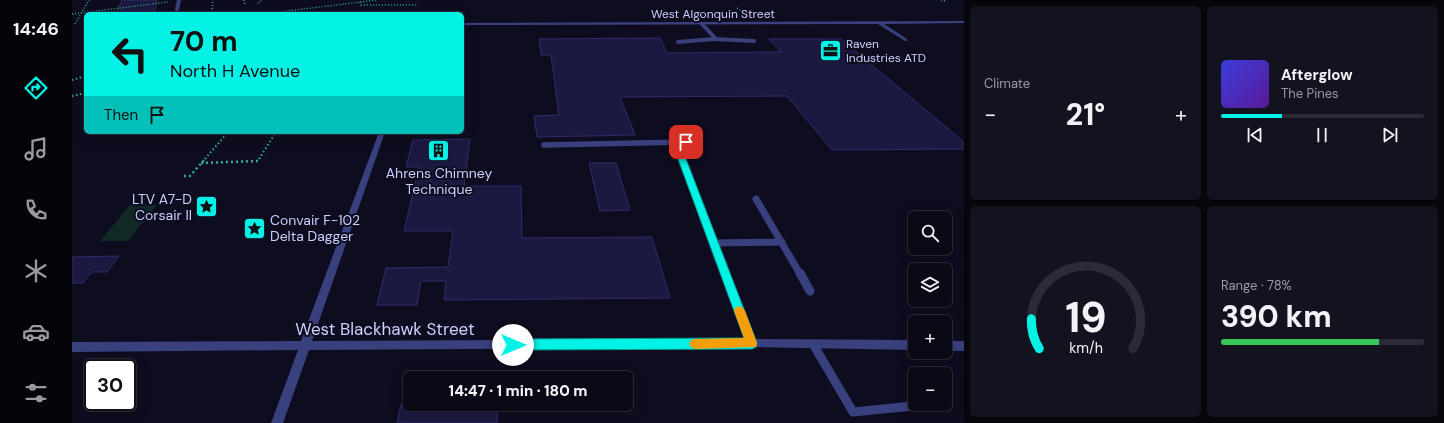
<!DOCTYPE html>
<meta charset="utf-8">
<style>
:root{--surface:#0a0a17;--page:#131320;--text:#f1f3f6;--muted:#999aa1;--line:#2a2b36;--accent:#04f2e6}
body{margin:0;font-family:"DM Sans",sans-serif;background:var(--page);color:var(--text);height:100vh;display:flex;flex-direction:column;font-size:15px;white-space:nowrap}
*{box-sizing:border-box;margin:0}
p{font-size:13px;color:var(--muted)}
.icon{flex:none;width:22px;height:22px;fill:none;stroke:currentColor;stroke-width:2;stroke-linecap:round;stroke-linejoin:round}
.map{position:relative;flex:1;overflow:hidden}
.panel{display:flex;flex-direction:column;gap:6px;padding:6px;background:#06060d;width:480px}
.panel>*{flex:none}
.banner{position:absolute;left:12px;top:12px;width:380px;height:122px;border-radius:6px;box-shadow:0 4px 16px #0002,0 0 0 1px var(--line);background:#04f2e6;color:#111;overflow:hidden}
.fabs{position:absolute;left:836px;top:211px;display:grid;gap:8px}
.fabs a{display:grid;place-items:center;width:44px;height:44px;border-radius:6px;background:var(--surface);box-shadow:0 4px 16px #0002,0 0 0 1px var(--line);font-size:20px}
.speed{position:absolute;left:12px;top:359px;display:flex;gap:8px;font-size:20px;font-weight:700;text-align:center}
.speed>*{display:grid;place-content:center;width:52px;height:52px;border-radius:50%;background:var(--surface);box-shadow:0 4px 16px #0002,0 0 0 1px var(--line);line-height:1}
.speed .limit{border:2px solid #111;border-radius:6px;background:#fff;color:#111}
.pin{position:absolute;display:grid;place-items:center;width:34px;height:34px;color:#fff;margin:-17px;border-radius:8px;box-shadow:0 2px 6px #0006}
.me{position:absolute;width:44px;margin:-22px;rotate:90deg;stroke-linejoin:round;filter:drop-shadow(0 0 3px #0008)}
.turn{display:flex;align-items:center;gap:14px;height:84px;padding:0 20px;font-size:18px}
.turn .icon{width:52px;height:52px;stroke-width:2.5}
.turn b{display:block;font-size:28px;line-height:34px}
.then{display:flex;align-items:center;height:38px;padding:0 20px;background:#0003;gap:8px;font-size:15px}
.big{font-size:30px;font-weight:800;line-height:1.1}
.panel .tile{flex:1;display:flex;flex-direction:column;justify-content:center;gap:6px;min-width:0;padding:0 14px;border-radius:6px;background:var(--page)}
.panel .dial{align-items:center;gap:0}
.dial svg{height:104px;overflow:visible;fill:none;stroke:var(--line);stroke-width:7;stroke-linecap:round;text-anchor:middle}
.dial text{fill:var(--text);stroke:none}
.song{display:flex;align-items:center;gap:12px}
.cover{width:48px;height:48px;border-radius:6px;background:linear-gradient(135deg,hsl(240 70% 55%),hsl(270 70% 35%))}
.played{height:4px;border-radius:2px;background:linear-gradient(90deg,var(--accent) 30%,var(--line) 30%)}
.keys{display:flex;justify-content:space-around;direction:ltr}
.heat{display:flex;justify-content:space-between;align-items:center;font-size:22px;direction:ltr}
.charge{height:6px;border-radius:3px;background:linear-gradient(90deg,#34c759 78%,var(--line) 0)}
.panel .tiles{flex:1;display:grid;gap:6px;grid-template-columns:repeat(2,1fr)}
.trip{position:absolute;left:331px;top:371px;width:230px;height:40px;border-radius:6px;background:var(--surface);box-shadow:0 4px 16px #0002,0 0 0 1px var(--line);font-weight:800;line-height:40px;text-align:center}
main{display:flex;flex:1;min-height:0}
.menu{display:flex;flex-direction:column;width:72px;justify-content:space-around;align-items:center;background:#040409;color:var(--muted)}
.menu .icon{width:28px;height:28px}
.menu .current{color:var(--accent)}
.menu b{font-size:18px;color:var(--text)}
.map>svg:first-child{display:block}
.green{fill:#102924}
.building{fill:#1b1940;stroke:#2f2c6b}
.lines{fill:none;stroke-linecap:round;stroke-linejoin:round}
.path-far2{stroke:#30af94;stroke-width:1.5;stroke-dasharray:1 2;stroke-linecap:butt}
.path-far1{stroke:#30af94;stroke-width:2;stroke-dasharray:1.5 2.5;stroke-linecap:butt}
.path{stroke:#30af94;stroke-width:2.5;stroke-dasharray:2 3;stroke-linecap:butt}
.service-far3{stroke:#39407e;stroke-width:4}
.service-far2{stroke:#39407e;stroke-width:5.5}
.service-far1{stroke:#39407e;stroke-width:7}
.service{stroke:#39407e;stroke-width:9}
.minor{fill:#39407e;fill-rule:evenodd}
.route{fill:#04f2e6;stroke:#039d96}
.slow{fill:#f59e0b}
.labels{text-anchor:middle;stroke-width:4;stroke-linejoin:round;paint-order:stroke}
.far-street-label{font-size:12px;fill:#cccefe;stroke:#0d0d1f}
.far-poi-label{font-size:12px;fill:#cccefe;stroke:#0d0d1f;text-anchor:start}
.poi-label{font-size:14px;fill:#cccefe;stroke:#0d0d1f}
.near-street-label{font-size:17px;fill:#cccefe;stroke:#0d0d1f}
</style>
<main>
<nav class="menu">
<b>14:46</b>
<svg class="icon current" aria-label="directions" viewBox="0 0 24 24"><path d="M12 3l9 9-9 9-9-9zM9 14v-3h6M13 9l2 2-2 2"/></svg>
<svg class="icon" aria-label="music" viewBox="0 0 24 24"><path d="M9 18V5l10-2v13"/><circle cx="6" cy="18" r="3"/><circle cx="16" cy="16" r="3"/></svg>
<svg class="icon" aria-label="phone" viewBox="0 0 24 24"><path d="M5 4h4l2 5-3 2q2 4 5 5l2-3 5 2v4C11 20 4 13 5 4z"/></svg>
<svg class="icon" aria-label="climate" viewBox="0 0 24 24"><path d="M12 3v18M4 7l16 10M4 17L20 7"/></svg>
<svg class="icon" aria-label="car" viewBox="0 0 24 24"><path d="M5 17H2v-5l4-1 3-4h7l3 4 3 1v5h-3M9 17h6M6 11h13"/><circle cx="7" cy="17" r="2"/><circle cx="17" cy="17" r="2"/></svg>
<svg class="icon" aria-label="filters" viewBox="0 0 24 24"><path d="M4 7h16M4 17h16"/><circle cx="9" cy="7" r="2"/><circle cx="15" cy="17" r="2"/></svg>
</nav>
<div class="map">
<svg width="892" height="423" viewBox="0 0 892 423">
<rect width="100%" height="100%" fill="#0d0d1f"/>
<path class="green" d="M58 205H85L56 241H28Z"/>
<path class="building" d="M50 0H85L82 14H44Z
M588 38 595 53 709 52 697 39H769L892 142V149L760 150 715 96 548 97 563 135 465 137 462 116 487 115 479 55H469L467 39Z
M398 139 392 186H449L450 238 580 237 598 298 372 300 374 281H349L345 305H305L314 268 376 267 381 231H332L347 167H334L341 140Z
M517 163H544L558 210 528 211Z
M47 256 35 272H19L11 283H0V257Z
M329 404H426L425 423H325Z"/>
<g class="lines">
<path class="path-far2" d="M172 0 173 5
M869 0 873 1
M288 2 289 5H346
M186 3 190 0
M665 8 673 13
M140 9 141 0
M186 12 187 14
M0 14 96 2
M190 14 305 0
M3 24 17 0"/>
<path class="path-far1" d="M0 80 14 76
M0 96 14 93
M133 159 156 132
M187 159 204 132"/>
<path class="path" d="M129 163 186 161 188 158
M112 176H118L134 158"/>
<path class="service-far3" d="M105 9 107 0
M642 39 682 41
M606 42 642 39 643 38 630 24"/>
<path class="service-far2" d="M472 145 614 142"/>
<path class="service-far1" d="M684 199 728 274
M642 243 710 242"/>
<path class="service" d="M728 273 738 291
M741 344 781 412 841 406"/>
<path class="minor" d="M892 21V23L812 24 835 39V41H833L806 24 390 25V23Z
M307 132H313L240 341 673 339 606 159 611 142 614 140 617 142 614 159 683 339 843 340V350L680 347 237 350 211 423H199L226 350 0 352V342L229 341Z
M873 341H892V351H873Z"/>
</g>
<path class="route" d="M614 139 618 142 614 159 685 343 684 347 680 349 441 350 437 348 435 345 437 341 441 339 672 338 606 159 610 142Z"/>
<path class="slow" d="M667 306 671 308 673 311 685 343 684 347 623 349 619 347 617 344 619 340 623 339 672 338 662 311 663 308Z"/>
<defs>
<symbol id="office-square" viewBox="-11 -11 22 22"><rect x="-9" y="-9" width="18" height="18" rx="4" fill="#04f2e6" stroke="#0d0d1f"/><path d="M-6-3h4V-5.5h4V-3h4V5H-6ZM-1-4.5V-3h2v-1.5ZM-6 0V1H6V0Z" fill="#111"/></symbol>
<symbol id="building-square" viewBox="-11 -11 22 22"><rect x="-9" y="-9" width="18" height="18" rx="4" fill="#04f2e6" stroke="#0d0d1f"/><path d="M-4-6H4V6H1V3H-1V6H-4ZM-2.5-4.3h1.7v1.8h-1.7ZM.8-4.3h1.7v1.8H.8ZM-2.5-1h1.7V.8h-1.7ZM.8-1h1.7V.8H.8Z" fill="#111"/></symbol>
<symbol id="sight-square" viewBox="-11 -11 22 22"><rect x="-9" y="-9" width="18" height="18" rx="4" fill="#04f2e6" stroke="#0d0d1f"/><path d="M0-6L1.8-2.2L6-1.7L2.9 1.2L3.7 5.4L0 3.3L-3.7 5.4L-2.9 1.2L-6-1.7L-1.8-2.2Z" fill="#111"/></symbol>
</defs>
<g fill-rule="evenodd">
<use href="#office-square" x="746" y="38" width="25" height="25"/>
<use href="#building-square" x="354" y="138" width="25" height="25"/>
<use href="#sight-square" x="122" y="194" width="25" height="25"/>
<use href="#sight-square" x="170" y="216" width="25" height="25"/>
</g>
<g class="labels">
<g class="far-street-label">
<text x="641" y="18">West Algonquin Street</text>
</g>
<g class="far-poi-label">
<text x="774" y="48">Raven<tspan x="774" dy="14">Industries ATD</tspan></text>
</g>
<g class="poi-label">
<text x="367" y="178">Ahrens Chimney<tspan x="367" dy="16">Technique</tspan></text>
<text x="120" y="204" text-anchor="end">LTV A7-D<tspan x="120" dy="16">Corsair II</tspan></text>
<text x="198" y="225" text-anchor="start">Convair F-102<tspan x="198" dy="16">Delta Dagger</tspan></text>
</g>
<g class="near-street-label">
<text x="313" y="335">West Blackhawk Street</text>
</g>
</g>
</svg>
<div class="fabs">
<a><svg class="icon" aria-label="search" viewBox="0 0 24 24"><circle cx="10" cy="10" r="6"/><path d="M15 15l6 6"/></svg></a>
<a><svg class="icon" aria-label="layers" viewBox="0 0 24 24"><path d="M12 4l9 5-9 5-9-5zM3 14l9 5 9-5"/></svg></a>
<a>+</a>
<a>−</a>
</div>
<div class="speed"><div class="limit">30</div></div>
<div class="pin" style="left:614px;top:142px;background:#d93025"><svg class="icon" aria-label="arrive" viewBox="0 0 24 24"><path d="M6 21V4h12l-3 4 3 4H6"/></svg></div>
<svg class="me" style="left:441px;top:345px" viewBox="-20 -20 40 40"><circle r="19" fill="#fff"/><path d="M0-13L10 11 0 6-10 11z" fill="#04f2e6"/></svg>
<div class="trip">14:47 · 1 min · 180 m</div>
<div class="banner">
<div class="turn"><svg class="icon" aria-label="left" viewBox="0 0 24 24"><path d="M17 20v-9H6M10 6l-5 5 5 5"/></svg><div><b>70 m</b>North H Avenue</div></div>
<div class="then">Then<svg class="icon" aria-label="arrive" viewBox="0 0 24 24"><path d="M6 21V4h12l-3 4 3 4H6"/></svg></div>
</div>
</div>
<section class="panel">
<div class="tiles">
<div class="tile"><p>Climate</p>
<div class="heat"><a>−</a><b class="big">21°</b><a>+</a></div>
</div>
<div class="tile">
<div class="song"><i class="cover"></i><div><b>Afterglow</b><p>The Pines</p></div></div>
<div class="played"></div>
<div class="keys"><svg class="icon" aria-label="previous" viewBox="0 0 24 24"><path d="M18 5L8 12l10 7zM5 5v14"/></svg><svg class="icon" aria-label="pause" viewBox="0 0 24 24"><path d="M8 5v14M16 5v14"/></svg><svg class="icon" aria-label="next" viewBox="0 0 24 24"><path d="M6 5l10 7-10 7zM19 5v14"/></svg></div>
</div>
<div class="tile dial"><svg viewBox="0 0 100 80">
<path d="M14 69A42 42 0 1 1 86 69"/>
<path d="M14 69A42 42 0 0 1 8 46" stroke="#04f2e6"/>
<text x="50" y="56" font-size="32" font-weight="700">19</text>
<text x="50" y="72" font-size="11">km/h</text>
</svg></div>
<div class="tile"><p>Range · 78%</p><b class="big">390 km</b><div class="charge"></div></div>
</div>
</section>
</main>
